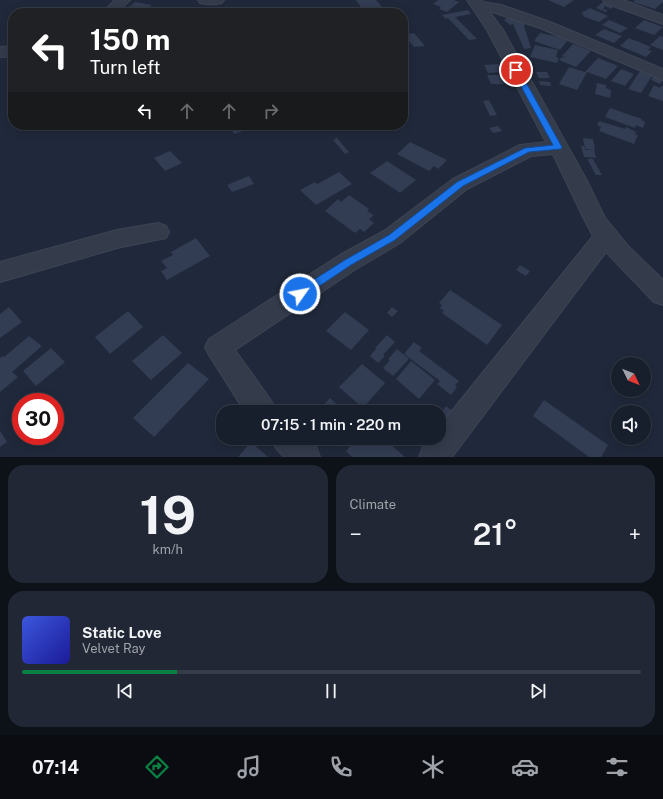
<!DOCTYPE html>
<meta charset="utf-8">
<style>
:root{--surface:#181f2c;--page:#212734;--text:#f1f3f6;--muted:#9fa2a9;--line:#363d48;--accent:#0b8043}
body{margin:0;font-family:"Public Sans",sans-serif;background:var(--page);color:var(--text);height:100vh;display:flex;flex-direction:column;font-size:15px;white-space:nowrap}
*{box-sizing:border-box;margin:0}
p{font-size:13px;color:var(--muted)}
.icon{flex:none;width:22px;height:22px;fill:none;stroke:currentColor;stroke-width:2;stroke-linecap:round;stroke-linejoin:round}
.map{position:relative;height:457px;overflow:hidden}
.side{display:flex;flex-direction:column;gap:8px;padding:8px;background:#0d1118;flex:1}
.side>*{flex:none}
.banner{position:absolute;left:8px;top:8px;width:400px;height:122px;border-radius:16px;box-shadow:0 2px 10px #0003,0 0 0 1px var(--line);background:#202124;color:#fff;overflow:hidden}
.needle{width:26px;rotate:133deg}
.buttons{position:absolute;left:611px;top:357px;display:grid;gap:8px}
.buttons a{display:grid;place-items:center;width:40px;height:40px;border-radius:50%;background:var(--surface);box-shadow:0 2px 10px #0003,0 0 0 1px var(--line);font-size:20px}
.speed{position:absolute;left:12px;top:393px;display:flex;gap:8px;font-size:20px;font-weight:700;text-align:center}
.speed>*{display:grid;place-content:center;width:52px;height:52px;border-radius:50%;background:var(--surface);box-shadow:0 2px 10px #0003,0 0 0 1px var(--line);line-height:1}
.speed .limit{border:6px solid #d22;background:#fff;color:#111}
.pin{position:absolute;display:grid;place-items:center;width:34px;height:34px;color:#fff;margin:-17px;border:2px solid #fff;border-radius:50%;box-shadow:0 1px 4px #0007}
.me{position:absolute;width:44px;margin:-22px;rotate:57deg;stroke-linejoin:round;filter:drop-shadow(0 0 3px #0008)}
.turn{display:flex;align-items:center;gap:14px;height:84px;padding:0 16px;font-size:18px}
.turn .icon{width:52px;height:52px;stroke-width:2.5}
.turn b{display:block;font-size:28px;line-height:34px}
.lanes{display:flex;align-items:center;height:38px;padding:0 16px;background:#0003;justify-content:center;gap:20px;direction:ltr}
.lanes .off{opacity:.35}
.big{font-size:30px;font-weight:600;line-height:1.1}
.side .widget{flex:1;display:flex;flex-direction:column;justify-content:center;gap:6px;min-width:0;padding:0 14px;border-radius:16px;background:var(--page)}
.side .dial{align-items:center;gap:0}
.dial b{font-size:52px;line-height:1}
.song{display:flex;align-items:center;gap:12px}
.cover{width:48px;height:48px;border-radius:6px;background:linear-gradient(135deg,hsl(230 70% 55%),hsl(240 70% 35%))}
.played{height:4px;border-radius:2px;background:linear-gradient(90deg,var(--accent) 25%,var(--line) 25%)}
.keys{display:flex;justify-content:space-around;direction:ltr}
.heat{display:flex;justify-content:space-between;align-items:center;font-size:22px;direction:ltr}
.side .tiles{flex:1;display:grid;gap:8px;grid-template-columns:1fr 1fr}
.widget:last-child{grid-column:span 2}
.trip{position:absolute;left:216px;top:405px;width:230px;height:40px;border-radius:16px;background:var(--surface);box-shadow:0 2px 10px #0003,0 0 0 1px var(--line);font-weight:600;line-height:40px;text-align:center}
.tab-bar{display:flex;height:64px;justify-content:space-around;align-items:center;background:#0a0c12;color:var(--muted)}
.tab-bar .icon{width:28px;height:28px}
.tab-bar .current{color:var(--accent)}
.tab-bar b{font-size:18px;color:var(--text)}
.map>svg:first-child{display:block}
.building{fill:#323c52}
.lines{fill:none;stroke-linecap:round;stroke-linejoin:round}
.minor-casing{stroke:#3d4454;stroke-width:2}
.minor{fill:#343b4b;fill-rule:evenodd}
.route{fill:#1a73e8;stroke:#114b97}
</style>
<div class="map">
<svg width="663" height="457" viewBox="0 0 663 457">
<rect width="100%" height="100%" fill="#20293b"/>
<path class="building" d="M356 0H376L382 7 363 10Z
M438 0H454L459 2 447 12 439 9 441 7 433 4Z
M548 0H574L564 7Z
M635 0H663V2L655 9 633 2Z
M135 2 152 5 142 13 124 11Z
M603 2 614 6 611 9 605 6 603 9 607 10 606 12 596 8Z
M590 8 608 16 599 22 582 16 584 15 581 13Z
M468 10 471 14 455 17 477 39 469 40 448 18 446 19 442 15Z
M510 15 527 21 524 26 531 48 524 49 513 24 510 25 504 20Z
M609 20 628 28 620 33 602 25Z
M644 20 663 27 654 35 635 28Z
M604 29 622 36 614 43 595 35Z
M414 33 425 46 414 47 404 35Z
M540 33 560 37 568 40 560 50 534 41Z
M660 36 663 37V50L650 45Z
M629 38 651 47 648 50 652 51 646 57 620 46Z
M573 44 591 51 576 67 559 60 562 57 567 58 562 56Z
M535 45 558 50 556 57 559 58 557 63 530 57Z
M598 58 618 66 606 79 587 72 577 90 559 84 569 67 585 72Z
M499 64 503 72 488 73 484 65Z
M621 69 634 74 625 86 611 81Z
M640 71 652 76 641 93 628 89Z
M536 72H547L550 78H539Z
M487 75H500L504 84H491Z
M654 76 663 80 660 84 653 81 651 79Z
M539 81 550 82 551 86 540 85Z
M597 83 606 85V88L611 90 610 98 595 94Z
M654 85 660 88 661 86H663V101L648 96Z
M489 100 497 115 490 116 483 101Z
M610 108 642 119 641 120 645 122 643 128 636 125 635 128 605 117Z
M599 121 625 129 626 127 636 132 635 135H638L634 144 599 131 601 127 597 125Z
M230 125H244L246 130 234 134Z
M498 126 502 131 493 133 489 128Z
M337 138 349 152 345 154 333 140Z
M583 138 593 139 595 150 585 149Z
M410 142 447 160 438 169 434 166 429 171 397 154Z
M581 146H584L585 150H594L596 158 584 157Z
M170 151 182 163 165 171 154 158Z
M587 159H593L602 175H596Z
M387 161 416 180 400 193 370 173Z
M339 172 352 184 316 205 300 190 315 182 317 184Z
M249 176 254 184 232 192 227 185Z
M349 195 369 209 367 211 374 215 369 219 374 223 364 232 360 229 355 233 325 211 338 199 341 202Z
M196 238 210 256 167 280 161 271 167 268 161 261 173 255 171 252Z
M520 265 530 271 526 276 516 270Z
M450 290 502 325 487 345 442 313 444 311 440 308 442 305 439 303Z
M9 307 22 322 0 338V314Z
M392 307 398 311 392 317 387 313Z
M128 311 143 327 110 354 95 337Z
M345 312 369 330 351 350 326 331Z
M163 335 182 353 151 380 132 361Z
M387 335 395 342 383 355 385 356 378 363 370 356 376 349 375 348Z
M29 336 42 346 12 372 18 377 0 392V358L3 356 4 357Z
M414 342 422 348 419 351 459 381 455 385 457 387 451 395 437 384 440 381 404 354Z
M51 348 65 362 36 386 23 371Z
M397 349 409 359 393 376 383 368 390 360 388 359Z
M411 361 435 380 419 399 396 379Z
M188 363 209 379 154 437 133 418Z
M362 364 385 383 363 408 339 387Z
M330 398 344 411 348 406 355 412H317Z
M544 400 608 445 601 457H589L533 416Z
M446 406 459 417 452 427 439 416Z
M0 431 7 442 0 447Z
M331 438H347L340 447Z
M357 438H383L405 457H352L346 451Z
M251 442 268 457H238Z"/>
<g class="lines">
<defs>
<path id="minor" d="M115 0H130L117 13H102Z
M198 0H224L222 3C215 5 207 5 200 3Z
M467 0H481L483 2 501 5 550 22 663 69V80L540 28 489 11 503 30 586 179 605 218 628 246 663 280V305L654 302 606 252 452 457H419L423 446 430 438H439V427L593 236 583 217 553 154 531 156 467 189 400 243 356 269 235 350 272 402 276 412H245L209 355 205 347 209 339 340 255 384 231 453 179 520 145 546 142 487 30Z
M603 0H623L663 15V24L605 3Z
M13 46V56L0 57V47Z
M158 223 166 226 169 232 166 238 117 248 0 282V262L117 230Z
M271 438H307L316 446 320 457H284L276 448Z"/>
</defs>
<use href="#minor" class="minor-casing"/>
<use href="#minor" class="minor"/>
</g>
<path class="route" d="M513 68 519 70 562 147 561 149 529 152 463 186 395 240 351 265 303 297 300 298 296 297 295 294 296 291 345 260 389 235 457 182 525 148 553 145 512 70Z"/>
</svg>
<div class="buttons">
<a><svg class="needle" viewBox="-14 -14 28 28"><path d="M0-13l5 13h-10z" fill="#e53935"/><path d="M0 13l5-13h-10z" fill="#9fa2a9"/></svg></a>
<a><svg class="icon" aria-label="sound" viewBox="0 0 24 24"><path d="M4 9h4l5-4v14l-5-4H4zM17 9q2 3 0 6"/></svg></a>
</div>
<div class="speed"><div class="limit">30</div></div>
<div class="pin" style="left:516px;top:70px;background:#d93025"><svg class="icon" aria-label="arrive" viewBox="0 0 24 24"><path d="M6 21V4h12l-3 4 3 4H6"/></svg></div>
<svg class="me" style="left:300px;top:294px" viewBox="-20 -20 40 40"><circle r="17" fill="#1a73e8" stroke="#fff" stroke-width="3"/><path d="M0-11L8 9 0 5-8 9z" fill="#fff"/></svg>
<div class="trip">07:15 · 1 min · 220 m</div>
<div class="banner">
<div class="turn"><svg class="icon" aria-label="left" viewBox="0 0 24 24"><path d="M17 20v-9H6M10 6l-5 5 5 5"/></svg><div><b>150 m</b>Turn left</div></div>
<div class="lanes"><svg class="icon" aria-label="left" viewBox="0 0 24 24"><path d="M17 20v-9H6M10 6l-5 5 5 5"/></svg><svg class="icon off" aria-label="ahead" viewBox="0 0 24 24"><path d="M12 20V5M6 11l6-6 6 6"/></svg><svg class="icon off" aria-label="ahead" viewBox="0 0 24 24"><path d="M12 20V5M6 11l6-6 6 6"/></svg><svg class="icon off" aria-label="right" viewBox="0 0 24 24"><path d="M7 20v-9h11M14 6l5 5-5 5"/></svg></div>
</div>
</div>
<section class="side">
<div class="tiles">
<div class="widget dial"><b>19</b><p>km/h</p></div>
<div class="widget"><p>Climate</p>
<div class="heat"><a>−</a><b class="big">21°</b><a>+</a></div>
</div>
<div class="widget">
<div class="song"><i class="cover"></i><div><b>Static Love</b><p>Velvet Ray</p></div></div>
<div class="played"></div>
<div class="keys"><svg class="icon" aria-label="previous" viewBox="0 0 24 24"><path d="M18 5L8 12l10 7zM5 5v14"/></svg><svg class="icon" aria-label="pause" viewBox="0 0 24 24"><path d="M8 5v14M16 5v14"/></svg><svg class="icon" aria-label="next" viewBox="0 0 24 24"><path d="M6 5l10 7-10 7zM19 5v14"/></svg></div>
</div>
</div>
</section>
<nav class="tab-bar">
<b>07:14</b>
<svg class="icon current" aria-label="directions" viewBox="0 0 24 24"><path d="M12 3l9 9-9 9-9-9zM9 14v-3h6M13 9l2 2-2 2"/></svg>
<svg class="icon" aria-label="music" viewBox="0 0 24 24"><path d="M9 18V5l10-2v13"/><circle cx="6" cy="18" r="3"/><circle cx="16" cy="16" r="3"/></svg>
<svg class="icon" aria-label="phone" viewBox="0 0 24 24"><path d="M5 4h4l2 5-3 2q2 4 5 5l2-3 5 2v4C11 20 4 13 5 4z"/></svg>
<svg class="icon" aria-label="climate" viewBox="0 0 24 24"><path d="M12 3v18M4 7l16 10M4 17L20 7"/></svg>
<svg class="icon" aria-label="car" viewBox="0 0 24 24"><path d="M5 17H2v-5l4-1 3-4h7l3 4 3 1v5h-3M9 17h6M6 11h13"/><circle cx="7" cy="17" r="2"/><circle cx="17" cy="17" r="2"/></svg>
<svg class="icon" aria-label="filters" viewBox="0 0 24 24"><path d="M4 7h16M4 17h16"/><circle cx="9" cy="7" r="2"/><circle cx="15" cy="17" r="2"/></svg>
</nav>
